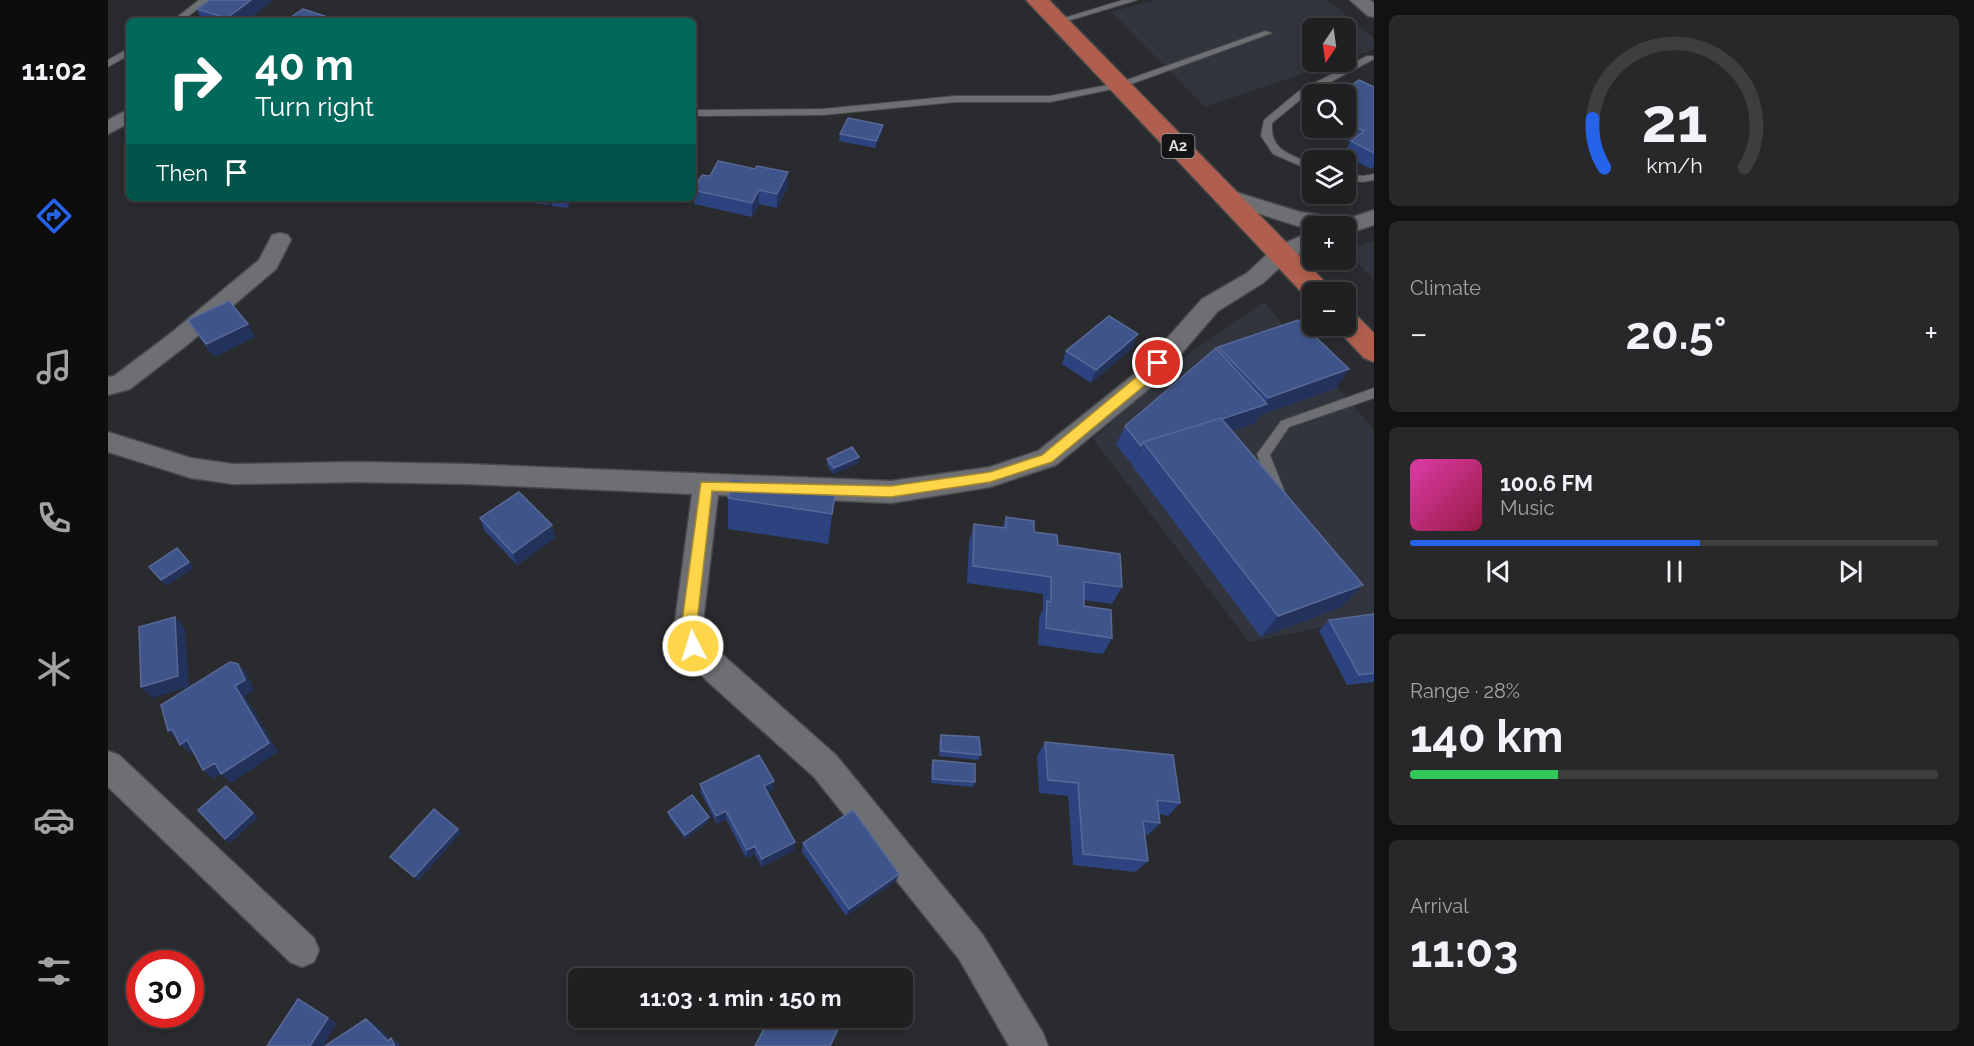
<!DOCTYPE html>
<meta charset="utf-8">
<style>
:root{--surface:#202022;--page:#28282a;--text:#f1f3f6;--muted:#a2a3a5;--line:#3d3e40;--accent:#2563eb}
body{margin:0;font-family:Raleway,sans-serif;background:var(--page);color:var(--text);height:100vh;display:flex;flex-direction:column;font-size:22px;white-space:nowrap}
*{box-sizing:border-box;margin:0}
p{font-size:20px;color:var(--muted)}
.icon{flex:none;width:33px;height:33px;fill:none;stroke:currentColor;stroke-width:2;stroke-linecap:round;stroke-linejoin:round}
.map{position:relative;flex:1;overflow:hidden}
.side{display:flex;flex-direction:column;gap:15px;padding:15px;background:#121213;width:600px}
.side>*{flex:none}
.guide{position:absolute;left:18px;top:18px;width:570px;height:183px;border-radius:9px;box-shadow:0 3px 9px #0003,0 0 0 2px var(--line);background:#00695c;color:#fff;overflow:hidden}
.needle{width:39px;rotate:193deg}
.fabs{position:absolute;left:1194px;top:18px;display:grid;gap:12px}
.fabs a{display:grid;place-items:center;width:54px;height:54px;border-radius:9px;background:var(--surface);box-shadow:0 3px 9px #0003,0 0 0 2px var(--line);font-size:30px}
.speed{position:absolute;left:18px;top:950px;display:flex;gap:12px;font-size:30px;font-weight:700;text-align:center}
.speed>*{display:grid;place-content:center;width:78px;height:78px;border-radius:50%;background:var(--surface);box-shadow:0 3px 9px #0003,0 0 0 2px var(--line);line-height:1}
.speed .limit{border:9px solid #d22;background:#fff;color:#111}
.pin{position:absolute;display:grid;place-items:center;width:51px;height:51px;color:#fff;margin:-26px;border:3px solid #fff;border-radius:50%;box-shadow:0 2px 6px #0007}
.me{position:absolute;width:66px;margin:-33px;rotate:355deg;stroke-linejoin:round;filter:drop-shadow(0 0 4px #0008)}
.turn{display:flex;align-items:center;gap:21px;height:126px;padding:0 30px;font-size:27px}
.turn .icon{width:78px;height:78px;stroke-width:2.5}
.turn b{display:block;font-size:42px;line-height:51px}
.then{display:flex;align-items:center;height:57px;padding:0 30px;background:#0003;gap:12px;font-size:22px}
.big{font-size:45px;font-weight:700;line-height:1.1}
.side .tile{flex:1;display:flex;flex-direction:column;justify-content:center;gap:9px;min-width:0;padding:0 21px;border-radius:9px;background:var(--page)}
.side .dial{align-items:center;gap:0}
.dial svg{height:156px;overflow:visible;fill:none;stroke:var(--line);stroke-width:7;stroke-linecap:round;text-anchor:middle}
.dial text{fill:var(--text);stroke:none}
.song{display:flex;align-items:center;gap:18px}
.cover{width:72px;height:72px;border-radius:9px;background:linear-gradient(135deg,hsl(320 70% 55%),hsl(340 70% 35%))}
.played{height:6px;border-radius:3px;background:linear-gradient(90deg,var(--accent) 55%,var(--line) 55%)}
.keys{display:flex;justify-content:space-around;direction:ltr}
.heat{display:flex;justify-content:space-between;align-items:center;font-size:33px;direction:ltr}
.charge{height:9px;border-radius:4px;background:linear-gradient(90deg,#34c759 28%,var(--line) 0)}
.trip{position:absolute;left:460px;top:968px;width:345px;height:60px;border-radius:9px;background:var(--surface);box-shadow:0 3px 9px #0003,0 0 0 2px var(--line);font-weight:700;line-height:60px;text-align:center}
main{display:flex;flex:1;min-height:0}
.tab-bar{display:flex;flex-direction:column;width:108px;justify-content:space-around;align-items:center;background:#0d0d0e;color:var(--muted)}
.tab-bar .icon{width:42px;height:42px}
.tab-bar .selected{color:var(--accent)}
.tab-bar b{font-size:27px;color:var(--text)}
.map>svg:first-child{display:block}
.built{fill:#32353d}
.lines{fill:none;stroke-linecap:round;stroke-linejoin:round}
.service-casing{stroke:#47494b;stroke-width:2}
.minor-casing{stroke:#47494b;stroke-width:3}
.primary-casing{stroke:#47494b;stroke-width:3}
.service{fill:#6d6f72;fill-rule:evenodd}
.minor{fill:#6d6f72;fill-rule:evenodd}
.primary{fill:#b05e4d;fill-rule:evenodd}
.wall{fill:#2c437f}
.shaded-wall{fill:#23325a}
.building{fill:#3f548a;stroke:#586998;stroke-width:1.5}
.route{fill:#ffd54a;stroke:#a68a30;stroke-width:1.5}
.labels{text-anchor:middle;stroke-width:6;stroke-linejoin:round;paint-order:stroke}
.shield{fill:#131415;stroke:#a2a2a4;stroke-width:1.5}
.shield-label{font-size:15px;font-weight:bold;fill:#dfdfe1}
</style>
<main>
<nav class="tab-bar">
<b>11:02</b>
<svg class="icon selected" aria-label="directions" viewBox="0 0 24 24"><path d="M12 3l9 9-9 9-9-9zM9 14v-3h6M13 9l2 2-2 2"/></svg>
<svg class="icon" aria-label="music" viewBox="0 0 24 24"><path d="M9 18V5l10-2v13"/><circle cx="6" cy="18" r="3"/><circle cx="16" cy="16" r="3"/></svg>
<svg class="icon" aria-label="phone" viewBox="0 0 24 24"><path d="M5 4h4l2 5-3 2q2 4 5 5l2-3 5 2v4C11 20 4 13 5 4z"/></svg>
<svg class="icon" aria-label="climate" viewBox="0 0 24 24"><path d="M12 3v18M4 7l16 10M4 17L20 7"/></svg>
<svg class="icon" aria-label="car" viewBox="0 0 24 24"><path d="M5 17H2v-5l4-1 3-4h7l3 4 3 1v5h-3M9 17h6M6 11h13"/><circle cx="7" cy="17" r="2"/><circle cx="17" cy="17" r="2"/></svg>
<svg class="icon" aria-label="filters" viewBox="0 0 24 24"><path d="M4 7h16M4 17h16"/><circle cx="9" cy="7" r="2"/><circle cx="15" cy="17" r="2"/></svg>
</nav>
<div class="map">
<svg width="1266" height="1046" viewBox="0 0 1266 1046">
<rect width="100%" height="100%" fill="#2a2b2e"/>
<path class="built" d="M1046 0H1219L1266 38V49L1238 59V28H1204V62H1229L1097 107 1003 12Z
M1266 240V280L1238 250Z
M1156 302 1266 430V617L1141 642 985 439 1083 352Z"/>
<g class="lines">
<defs>
<path id="service" d="M91 0H101L74 21H64Z
M1015 0H1029L953 23 946 21Z
M1157 31 1164 33 1015 87 942 102H847L715 115 585 116V110L715 109 847 96H942L1010 83Z
M21 48V55L0 67V60Z
M1259 56H1265L1266 59 1198 95 1164 123C1162 151 1182 154 1204 164V171L1165 154 1153 136 1156 120 1191 91Z
M1238 174 1255 176 1266 174V180L1255 182 1238 180Z
M1266 388V398L1181 427 1162 455 1178 495 1176 499H1166L1149 454 1173 421Z"/>
<path id="minor" d="M1242 0H1262L1266 3V17L1260 16Z
M21 109V123L0 134V120Z
M1118 189 1192 212 1239 219 1266 210V225L1238 234V226L1204 228 1190 226 1111 201 1108 196 1111 191Z
M1204 231V247L1182 258 1155 283 1110 311 1047 384 948 465 882 487 783 503 610 495 595 622 599 641 728 755 875 935 935 1033 940 1046H901L851 959 706 777 599 681 575 656 570 647 567 622 584 494 359 484 248 482 125 484 83 478 0 452V432L83 458 125 464 248 462 359 464 783 481 882 467 930 451 1029 372 1094 299 1139 273 1166 248Z
M172 233 180 235 183 240 168 269 79 345 22 389 0 395V377L6 376 63 333 151 260 164 235Z
M0 751 11 755 206 938 211 950 206 962 194 967 182 962 0 787Z"/>
<path id="primary" d="M918 0H941L1220 285 1224 292H1204V300L1200 299Z
M1238 312 1248 315 1266 333V362L1256 358 1226 326H1238Z"/>
</defs>
<use href="#service" class="service-casing"/>
<use href="#minor" class="minor-casing"/>
<use href="#primary" class="primary-casing"/>
<use href="#service" class="service"/>
<use href="#minor" class="minor"/>
<use href="#primary" class="primary"/>
</g>
<path class="wall" d="M163 2 138 21H94L89 9Z
M183 17 224 21H172L185 20Z
M1266 87V166L1263 169 1235 155 1242 142 1212 128H1238V94Z
M774 132 767 148 731 141 732 134Z
M647 169 680 172V186L669 208 651 204 644 217 586 204 585 190 602 176Z
M414 198H464L460 208 444 206 443 201 441 205 415 202Z
M80 320 147 337 106 357 89 334Z
M1030 334 1024 348 983 383 954 364 958 351Z
M1110 347 1241 369 1228 388 1152 415 1147 423 1124 431 1234 607 1153 637 1024 466V464L1008 445 1017 426 1109 349Z
M751 457 750 463 725 474 719 465V459Z
M727 494 720 544 620 529V498Z
M898 517 950 545 1014 587 1004 604 976 600V606L1004 638 995 654 930 645 931 618 935 609V594L859 583 861 542 866 524 894 528Z
M372 518 444 525 447 538 409 565 376 530Z
M1266 614V682L1239 685 1211 631 1221 620Z
M833 735 873 755 870 760 831 756V740Z
M937 742 1072 803 1060 816 1051 814 1052 823 1040 835H1036L1040 861 1027 872 965 865 960 796 931 793 929 756Z
M825 760 867 782 865 787 823 783V765Z
M592 784 665 790 660 793 686 850 654 867 647 854 638 858 618 819 609 824 593 793Z
M560 812 601 821 577 839 561 817Z
M695 843 791 874 788 881 738 916 694 852Z"/>
<path class="shaded-wall" d="M143 0H163V2L138 21H120L119 18Z
M775 125 774 132 767 148 768 141Z
M680 172V186L669 208V194Z
M651 190V204L644 217V203Z
M440 198H444L441 205Z
M460 198H464L460 208 459 201Z
M140 324 147 337 106 357 98 344Z
M1030 334 1024 348 983 383 988 370Z
M1241 369 1228 388 1152 415 1147 423 1047 457 1037 445 1155 406 1160 398Z
M1033 446H1034L1024 465Z
M751 457 750 463 725 474 726 468Z
M444 525 447 538 409 565 405 553Z
M81 562 86 568 58 586 53 580Z
M1255 585 1234 607 1153 637 1170 616Z
M67 617 77 628 81 687 44 698 33 687Z
M130 664 139 674 146 690 137 696 170 752 123 783 114 774 106 779 95 770 107 763 127 686Z
M64 729 71 741 60 731Z
M79 740 90 750 83 754 72 745Z
M666 781 665 790 655 795 656 786Z
M118 786 150 818 122 843 117 839Z
M618 811V819L609 824 608 816Z
M601 817V821L577 839V835Z
M350 829 353 833 310 881 306 877Z
M687 842 686 850 654 867V859Z
M647 846V854L638 858 639 850Z
M791 874 788 881 738 916 741 909Z
M190 999 229 1023 215 1046H202Z
M258 1019 267 1024 285 1041 283 1038 291 1043 293 1046H287Z"/>
<path class="building" d="M102 0H143L119 18 89 9Z
M195 9 223 18 219 21H196L183 17Z
M177 18 187 21H172Z
M1251 80 1266 87V153L1243 141 1256 131 1238 122V94H1231Z
M740 118 775 125 768 141 732 134Z
M610 161 647 169 649 166 680 172 669 194 651 190 644 203 585 190 594 175 602 176Z
M443 198H460L459 201 443 199Z
M121 301 140 324 98 344 80 320Z
M1001 316 1030 334 988 370 958 351Z
M1190 320 1241 369 1160 398 1110 347Z
M1108 348 1159 404 1114 419 1113 418 1035 442 1033 446 1017 426Z
M1113 418 1255 585 1170 616 1035 442Z
M744 447 751 457 726 468 719 459Z
M624 480 727 494 724 514 620 498Z
M411 492 444 525 405 553 372 518Z
M898 517 926 521V532L949 535 950 545 1012 554 1014 587 976 582V606L1003 610 1004 638 938 628 939 601 943 602V577L865 566 866 524 898 528Z
M69 548 81 562 53 580 41 567Z
M1266 614V673L1251 675 1221 620Z
M67 617 70 676 33 687 31 627Z
M122 662 130 664 137 680 127 686 161 743 113 774 107 763 95 770 79 740 72 745 64 729 60 731 53 705Z
M833 735 871 737 873 755 833 751Z
M937 742 1065 755 1072 803 1049 800 1052 823 1035 821 1040 861 975 854 970 783 940 780Z
M651 755 666 781 656 786 687 842 654 859 647 846 639 850 618 811 608 816 592 784Z
M825 760 867 764V782L825 779Z
M118 786 145 813 117 839 90 810Z
M584 795 601 817 577 835 560 812Z
M326 809 350 829 306 877 282 857Z
M745 810 791 874 741 909 695 843Z
M726 969 741 978H722Z
M190 999 220 1018 202 1046H159Z
M662 1017H715L731 1027 722 1046H647Z
M258 1019 280 1041 283 1038 287 1046H217Z"/>
<path class="route" d="M1050 359 1057 363 1042 381 944 462 882 482 783 497 604 491 589 622 592 646 590 651 585 653 579 651 574 622 593 482 783 486 882 472 934 455Z"/>
<g class="labels">
<rect class="shield" x="1053.5" y="134" width="33" height="24" rx="4.5"/>
<g class="shield-label">
<text x="1070" y="151">A2</text>
</g>
</g>
</svg>
<div class="fabs">
<a><svg class="needle" viewBox="-14 -14 28 28"><path d="M0-13l5 13h-10z" fill="#e53935"/><path d="M0 13l5-13h-10z" fill="#a2a3a5"/></svg></a>
<a><svg class="icon" aria-label="search" viewBox="0 0 24 24"><circle cx="10" cy="10" r="6"/><path d="M15 15l6 6"/></svg></a>
<a><svg class="icon" aria-label="layers" viewBox="0 0 24 24"><path d="M12 4l9 5-9 5-9-5zM3 14l9 5 9-5"/></svg></a>
<a>+</a>
<a>−</a>
</div>
<div class="speed"><div class="limit">30</div></div>
<div class="pin" style="left:1050px;top:363px;background:#d93025"><svg class="icon" aria-label="arrive" viewBox="0 0 24 24"><path d="M6 21V4h12l-3 4 3 4H6"/></svg></div>
<svg class="me" style="left:585px;top:646px" viewBox="-20 -20 40 40"><circle r="17" fill="#ffd54a" stroke="#fff" stroke-width="3"/><path d="M0-11L8 9 0 5-8 9z" fill="#fff"/></svg>
<div class="trip">11:03 · 1 min · 150 m</div>
<div class="guide">
<div class="turn"><svg class="icon" aria-label="right" viewBox="0 0 24 24"><path d="M7 20v-9h11M14 6l5 5-5 5"/></svg><div><b>40 m</b>Turn right</div></div>
<div class="then">Then<svg class="icon" aria-label="arrive" viewBox="0 0 24 24"><path d="M6 21V4h12l-3 4 3 4H6"/></svg></div>
</div>
</div>
<section class="side">
<div class="tile dial"><svg viewBox="0 0 100 80">
<path d="M14 69A42 42 0 1 1 86 69"/>
<path d="M14 69A42 42 0 0 1 8 44" stroke="#2563eb"/>
<text x="50" y="56" font-size="32" font-weight="700">21</text>
<text x="50" y="72" font-size="11">km/h</text>
</svg></div>
<div class="tile"><p>Climate</p>
<div class="heat"><a>−</a><b class="big">20.5°</b><a>+</a></div>
</div>
<div class="tile">
<div class="song"><i class="cover"></i><div><b>100.6 FM</b><p>Music</p></div></div>
<div class="played"></div>
<div class="keys"><svg class="icon" aria-label="previous" viewBox="0 0 24 24"><path d="M18 5L8 12l10 7zM5 5v14"/></svg><svg class="icon" aria-label="pause" viewBox="0 0 24 24"><path d="M8 5v14M16 5v14"/></svg><svg class="icon" aria-label="next" viewBox="0 0 24 24"><path d="M6 5l10 7-10 7zM19 5v14"/></svg></div>
</div>
<div class="tile"><p>Range · 28%</p><b class="big">140 km</b><div class="charge"></div></div>
<div class="tile"><p>Arrival</p><b class="big">11:03</b></div>
</section>
</main>
